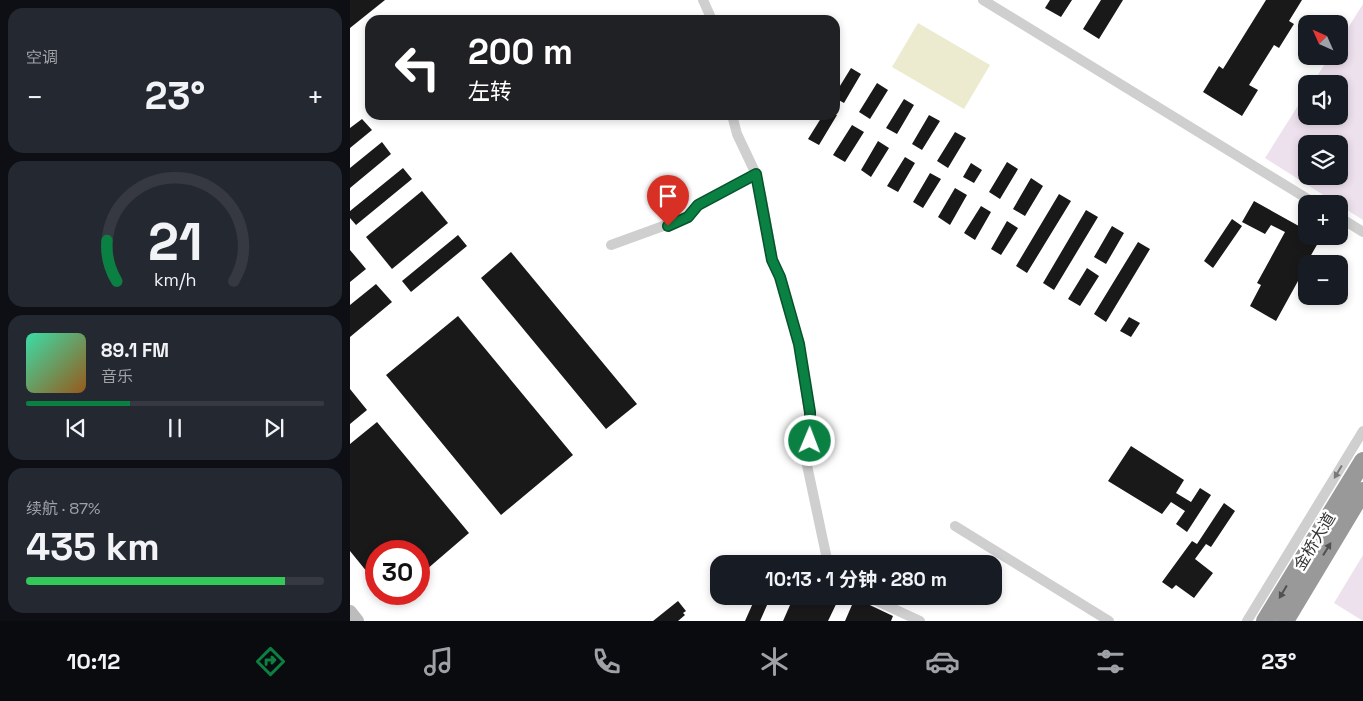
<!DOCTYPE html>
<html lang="zh">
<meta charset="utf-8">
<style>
:root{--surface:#171b24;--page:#242831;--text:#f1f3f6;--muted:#9ea1a6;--line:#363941;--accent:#0b8043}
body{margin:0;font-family:"Space Grotesk","Noto Sans SC",sans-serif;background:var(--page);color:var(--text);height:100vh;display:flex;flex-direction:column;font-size:19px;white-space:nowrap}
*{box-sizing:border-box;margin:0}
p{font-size:16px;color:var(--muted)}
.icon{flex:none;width:28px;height:28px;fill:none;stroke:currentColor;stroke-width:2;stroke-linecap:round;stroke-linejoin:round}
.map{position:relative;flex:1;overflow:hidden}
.drawer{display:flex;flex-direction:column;gap:8px;padding:8px;background:#0d0f14;width:350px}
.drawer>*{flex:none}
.guide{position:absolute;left:15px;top:15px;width:475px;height:105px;border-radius:15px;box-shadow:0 2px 8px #0003;background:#202124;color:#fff;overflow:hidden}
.needle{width:32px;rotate:315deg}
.controls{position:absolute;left:948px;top:15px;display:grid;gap:10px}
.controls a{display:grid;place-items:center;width:50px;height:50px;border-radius:10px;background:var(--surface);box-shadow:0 2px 8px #0003;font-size:25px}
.speed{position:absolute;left:15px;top:540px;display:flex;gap:10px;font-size:25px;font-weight:700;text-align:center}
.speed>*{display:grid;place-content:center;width:65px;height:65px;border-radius:50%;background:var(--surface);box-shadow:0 2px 8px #0003;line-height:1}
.speed .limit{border:8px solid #d22;background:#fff;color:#111}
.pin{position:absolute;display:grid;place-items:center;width:42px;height:42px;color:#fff;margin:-51px -21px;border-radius:50% 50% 50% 0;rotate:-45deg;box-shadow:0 0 5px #0007}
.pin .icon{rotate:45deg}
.me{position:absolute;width:55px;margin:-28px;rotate:1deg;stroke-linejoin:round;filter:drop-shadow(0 0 4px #0008)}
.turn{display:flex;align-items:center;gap:18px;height:105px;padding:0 20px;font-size:22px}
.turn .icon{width:65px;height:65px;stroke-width:2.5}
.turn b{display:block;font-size:35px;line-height:42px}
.big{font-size:38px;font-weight:700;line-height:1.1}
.drawer .card{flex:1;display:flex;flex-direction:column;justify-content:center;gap:8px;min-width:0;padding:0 18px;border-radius:15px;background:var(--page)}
.drawer .dial{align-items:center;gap:0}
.dial svg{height:130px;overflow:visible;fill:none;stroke:var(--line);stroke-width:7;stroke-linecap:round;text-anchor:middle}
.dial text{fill:var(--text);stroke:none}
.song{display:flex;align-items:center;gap:15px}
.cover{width:60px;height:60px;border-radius:8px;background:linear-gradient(135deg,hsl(160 70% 55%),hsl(30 70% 35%))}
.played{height:5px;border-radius:2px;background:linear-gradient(90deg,var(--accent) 35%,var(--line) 35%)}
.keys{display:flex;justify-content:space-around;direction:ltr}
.heat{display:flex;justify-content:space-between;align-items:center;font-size:28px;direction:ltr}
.charge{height:8px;border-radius:4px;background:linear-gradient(90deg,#34c759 87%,var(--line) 0)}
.trip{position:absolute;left:360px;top:555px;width:292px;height:50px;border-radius:15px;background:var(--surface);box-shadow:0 2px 8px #0003;font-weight:700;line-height:50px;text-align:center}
.menu{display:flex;height:80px;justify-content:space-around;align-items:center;background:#090b0e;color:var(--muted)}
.menu .icon{width:35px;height:35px}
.menu .on{color:var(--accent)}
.menu b{font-size:22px;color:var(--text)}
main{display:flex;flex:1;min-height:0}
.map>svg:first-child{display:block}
.green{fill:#ede1ed;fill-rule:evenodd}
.water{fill:#ecebcf}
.building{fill:#191919}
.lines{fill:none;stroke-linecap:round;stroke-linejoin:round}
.street{stroke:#cfcfcf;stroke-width:10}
.secondary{stroke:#bcbcbc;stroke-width:14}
.highway{stroke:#999;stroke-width:18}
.oneway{fill:#797979}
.oneway2{fill:#515151}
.route-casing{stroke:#07532c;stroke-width:12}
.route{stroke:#0b8043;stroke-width:9}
.labels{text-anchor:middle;stroke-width:5;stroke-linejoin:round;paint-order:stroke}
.street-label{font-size:16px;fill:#323232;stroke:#fff}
</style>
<main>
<section class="drawer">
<div class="card"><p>空调</p>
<div class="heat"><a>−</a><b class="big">23°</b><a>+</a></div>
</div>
<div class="card dial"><svg viewBox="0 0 100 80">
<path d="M14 69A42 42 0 1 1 86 69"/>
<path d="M14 69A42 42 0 0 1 8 44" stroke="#0b8043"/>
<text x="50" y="56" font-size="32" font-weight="700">21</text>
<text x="50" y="72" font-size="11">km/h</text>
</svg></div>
<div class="card">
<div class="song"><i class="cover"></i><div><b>89.1 FM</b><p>音乐</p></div></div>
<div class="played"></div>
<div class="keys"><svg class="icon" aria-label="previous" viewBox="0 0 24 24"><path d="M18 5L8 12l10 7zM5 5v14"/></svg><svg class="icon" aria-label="pause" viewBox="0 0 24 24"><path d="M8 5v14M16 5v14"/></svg><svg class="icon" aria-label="next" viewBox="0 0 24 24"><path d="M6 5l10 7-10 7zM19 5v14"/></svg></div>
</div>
<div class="card"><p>续航 · 87%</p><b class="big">435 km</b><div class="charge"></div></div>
</section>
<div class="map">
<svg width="1013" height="621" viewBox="0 0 1013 621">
<rect width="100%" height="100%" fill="#fff"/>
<path class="green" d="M1013 4V220L915 158 956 93V116H989V84H962L980 56H989V42ZM956 144H989V176H956Z
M1013 555V621L984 603Z"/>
<path class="water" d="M568 23 640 65 614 109 542 67Z"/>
<path class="building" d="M0 0H35L0 28Z
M700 0H722L711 17 695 8Z
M751 0H773L749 39 733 29Z
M916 0H952L939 21 944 24 929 48 924 45 899 85 908 90 892 116 853 92 869 66 873 69Z
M501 68 511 74 494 103 485 98V94Z
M527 83 538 90 520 119 509 112Z
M554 99 564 105 547 134 536 128Z
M473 115H487L469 145 458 139Z
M579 115 590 121 572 150 562 144Z
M12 119 22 130 0 148V128Z
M502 125 514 132 495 162 483 155Z
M605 132 616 138 598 168 587 161Z
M528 141 539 148 521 177 511 170Z
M32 142 41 154 0 188V168Z
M555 157 565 163 548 192 537 186Z
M657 162 668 169 650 199 639 192Z
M621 163 632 170 624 183 613 177Z
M53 168 62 179 6 225 0 218V211Z
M580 173 591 179 573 208 563 202Z
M681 178 693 186 675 216 663 209Z
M605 188 617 195 600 225 588 217Z
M72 191 98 223 42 269 16 237Z
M709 194 721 201 677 273 666 266Z
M904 201 956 230V236H972L956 264V286L948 281 926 321 900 306 911 285 907 283 935 232 921 225 915 234 892 222Z
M631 206 641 212 625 240 614 233Z
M736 210 748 217 704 290 693 283Z
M882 219 892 226 863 268 854 261Z
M657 221 668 228 651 255 641 249Z
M762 226 774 233 756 264 744 257Z
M108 235 117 246 61 292 52 281Z
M788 242 800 249 756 322 744 314Z
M0 250 16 269 0 282Z
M161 252 287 404 256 429 131 278Z
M737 268 749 276 730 306 718 299Z
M26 284 42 302 0 337V305Z
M108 316 223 455 151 515 36 375Z
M779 317 790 323 781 337 770 331Z
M0 389 17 410 0 424Z
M27 422 119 533 69 576V551H26V583L0 551V444Z
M781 446 834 480 826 493 841 502 850 488 861 495 837 532 826 524 835 511 821 502 812 514 758 481Z
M874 503 885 511 861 547 856 544 845 559 863 573 844 598 826 585 822 589 812 582 842 541 847 544Z
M404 596H421L410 621H395L403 603 401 602Z
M444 596H490L478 621H433Z
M505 598 543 616 541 621H495Z
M328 601 336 611 333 613 335 615 328 621H303Z"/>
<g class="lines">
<path class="street" d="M353 0 362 20
M633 0 966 204
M382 115 387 134 405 172 411 194 423 260 430 277 449 344 461 427 457 465 478 564
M989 217 1013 232
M261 245 338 217 348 205 406 174
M605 526 759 621
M516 596 570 621
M897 621 1013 431"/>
<path class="secondary" d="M0 612 7 621"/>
<path class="highway" d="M915 621 1013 461
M935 621 1013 491"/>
</g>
<defs><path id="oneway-solid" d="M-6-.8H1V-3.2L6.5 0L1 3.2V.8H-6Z" transform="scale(1.25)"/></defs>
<use class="oneway" href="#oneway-solid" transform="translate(988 472) rotate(121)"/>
<g class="oneway2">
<use href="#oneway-solid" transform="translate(977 549) rotate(-58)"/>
<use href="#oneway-solid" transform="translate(933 592) rotate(121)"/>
</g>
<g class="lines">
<defs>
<path id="route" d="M318 226 338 217 348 205 406 174 422 260 430 277 449 344 460 412V441"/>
</defs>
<use href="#route" class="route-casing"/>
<use href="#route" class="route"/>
</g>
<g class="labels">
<g class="street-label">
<text transform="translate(964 541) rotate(-59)" y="6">金桥大道</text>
</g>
</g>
</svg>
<div class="controls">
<a><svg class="needle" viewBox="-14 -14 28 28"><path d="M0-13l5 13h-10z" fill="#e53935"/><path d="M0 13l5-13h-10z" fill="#9ea1a6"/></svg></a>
<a><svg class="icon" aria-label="sound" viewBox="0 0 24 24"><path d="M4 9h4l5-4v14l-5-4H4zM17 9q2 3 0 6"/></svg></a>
<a><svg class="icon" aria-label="layers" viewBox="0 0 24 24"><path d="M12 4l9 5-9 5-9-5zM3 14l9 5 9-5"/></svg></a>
<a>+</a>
<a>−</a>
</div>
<div class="speed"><div class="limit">30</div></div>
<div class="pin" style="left:318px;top:226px;background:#d93025"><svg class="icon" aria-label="arrive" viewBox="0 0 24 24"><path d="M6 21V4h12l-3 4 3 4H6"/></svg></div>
<svg class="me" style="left:460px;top:441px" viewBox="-20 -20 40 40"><circle r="17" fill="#0b8043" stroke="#fff" stroke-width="3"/><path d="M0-11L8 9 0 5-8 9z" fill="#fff"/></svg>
<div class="trip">10:13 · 1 分钟 · 280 m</div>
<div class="guide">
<div class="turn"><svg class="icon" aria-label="left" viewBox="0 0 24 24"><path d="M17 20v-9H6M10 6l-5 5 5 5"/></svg><div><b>200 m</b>左转</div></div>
</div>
</div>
</main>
<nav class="menu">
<b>10:12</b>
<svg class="icon on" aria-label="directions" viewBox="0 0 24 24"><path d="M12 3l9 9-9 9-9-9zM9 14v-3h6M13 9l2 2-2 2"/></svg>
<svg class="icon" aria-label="music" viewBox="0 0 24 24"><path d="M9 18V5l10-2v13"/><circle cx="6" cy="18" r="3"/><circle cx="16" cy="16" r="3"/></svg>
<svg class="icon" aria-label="phone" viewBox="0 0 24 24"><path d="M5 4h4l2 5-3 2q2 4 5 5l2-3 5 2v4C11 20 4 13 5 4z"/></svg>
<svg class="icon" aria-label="climate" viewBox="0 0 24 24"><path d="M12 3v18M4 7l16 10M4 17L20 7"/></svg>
<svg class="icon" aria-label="car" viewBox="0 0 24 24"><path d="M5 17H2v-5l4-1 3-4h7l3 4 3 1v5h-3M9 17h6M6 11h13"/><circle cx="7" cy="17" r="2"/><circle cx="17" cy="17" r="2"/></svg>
<svg class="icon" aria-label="filters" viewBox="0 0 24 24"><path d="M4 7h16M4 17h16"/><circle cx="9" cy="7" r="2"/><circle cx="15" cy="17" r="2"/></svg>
<b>23°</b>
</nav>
